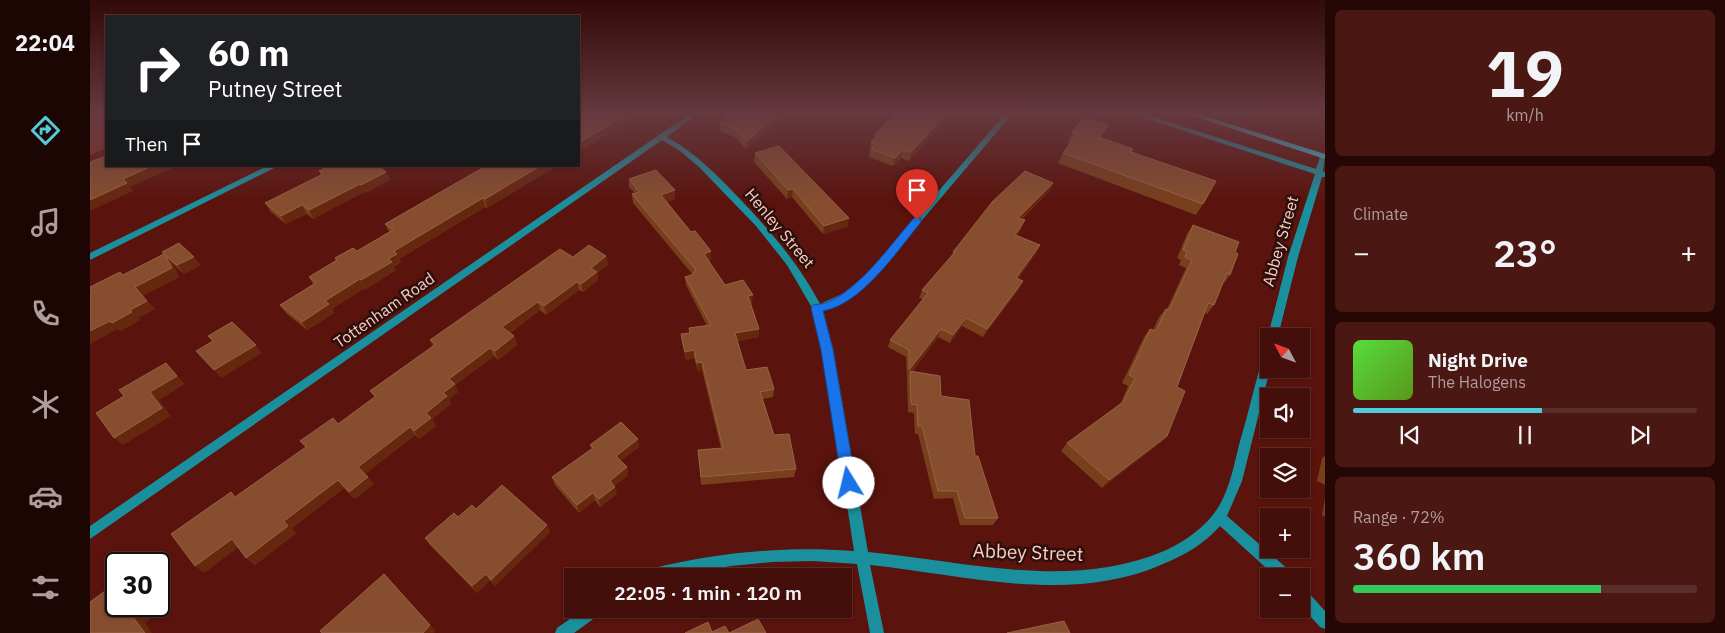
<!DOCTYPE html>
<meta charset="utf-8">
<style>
:root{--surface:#440e0a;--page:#4b1713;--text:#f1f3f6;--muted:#af9c9c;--line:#5c2e2b;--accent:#53cadc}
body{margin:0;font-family:"IBM Plex Sans",sans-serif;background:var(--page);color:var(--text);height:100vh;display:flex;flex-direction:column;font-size:19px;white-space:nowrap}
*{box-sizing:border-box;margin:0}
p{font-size:16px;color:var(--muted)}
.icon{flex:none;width:28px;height:28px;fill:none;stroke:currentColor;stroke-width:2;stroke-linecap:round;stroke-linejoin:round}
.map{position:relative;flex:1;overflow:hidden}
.drawer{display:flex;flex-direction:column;gap:10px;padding:10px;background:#250806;width:400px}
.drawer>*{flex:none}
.top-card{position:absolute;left:15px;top:15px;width:475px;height:152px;border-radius:0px;box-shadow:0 1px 4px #0004,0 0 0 1px var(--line);background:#202124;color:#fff;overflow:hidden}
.needle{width:32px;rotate:311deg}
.controls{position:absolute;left:1170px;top:328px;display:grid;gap:10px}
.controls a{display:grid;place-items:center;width:50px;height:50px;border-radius:0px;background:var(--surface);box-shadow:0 1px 4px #0004,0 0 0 1px var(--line);font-size:25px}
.speed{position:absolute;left:15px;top:552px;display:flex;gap:10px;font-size:25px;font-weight:700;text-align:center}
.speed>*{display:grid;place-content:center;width:65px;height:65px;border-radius:50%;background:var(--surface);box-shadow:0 1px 4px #0004,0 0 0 1px var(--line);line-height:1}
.speed .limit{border:2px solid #111;border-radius:8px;background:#fff;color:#111}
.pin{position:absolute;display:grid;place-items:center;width:42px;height:42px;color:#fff;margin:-51px -21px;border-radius:50% 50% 50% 0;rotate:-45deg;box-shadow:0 0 5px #0007}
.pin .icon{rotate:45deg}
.me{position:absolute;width:55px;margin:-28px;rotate:351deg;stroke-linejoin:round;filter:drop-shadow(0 0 4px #0008)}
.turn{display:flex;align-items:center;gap:18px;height:105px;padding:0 20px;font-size:22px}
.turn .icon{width:65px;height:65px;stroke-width:2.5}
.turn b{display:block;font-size:35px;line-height:42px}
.then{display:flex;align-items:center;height:48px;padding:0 20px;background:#0003;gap:10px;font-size:19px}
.big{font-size:38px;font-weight:600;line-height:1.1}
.drawer .widget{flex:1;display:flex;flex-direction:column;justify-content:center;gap:8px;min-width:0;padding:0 18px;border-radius:8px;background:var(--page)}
.drawer .dial{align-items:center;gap:0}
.dial b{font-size:65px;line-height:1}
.song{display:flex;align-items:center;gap:15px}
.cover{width:60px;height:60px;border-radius:8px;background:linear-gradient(135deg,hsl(110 70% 55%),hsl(90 70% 35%))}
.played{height:5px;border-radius:2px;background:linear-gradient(90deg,var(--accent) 55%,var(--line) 55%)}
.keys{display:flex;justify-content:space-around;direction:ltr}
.heat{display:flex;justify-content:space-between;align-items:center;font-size:28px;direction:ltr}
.charge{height:8px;border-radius:4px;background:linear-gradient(90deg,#34c759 72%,var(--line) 0)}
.trip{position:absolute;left:474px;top:568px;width:288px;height:50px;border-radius:0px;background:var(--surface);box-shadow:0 1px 4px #0004,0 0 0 1px var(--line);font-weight:600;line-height:50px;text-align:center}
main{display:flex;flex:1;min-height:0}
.tab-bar{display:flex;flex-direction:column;width:90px;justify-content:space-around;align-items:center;background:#1b0604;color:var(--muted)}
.tab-bar .icon{width:35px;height:35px}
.tab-bar .selected{color:var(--accent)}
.tab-bar b{font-size:22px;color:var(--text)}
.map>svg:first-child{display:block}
.green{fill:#852f26}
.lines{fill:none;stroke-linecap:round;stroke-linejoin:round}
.minor{fill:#1a909f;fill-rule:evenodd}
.secondary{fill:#31c1d4;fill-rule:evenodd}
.wall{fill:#783f1d}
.shaded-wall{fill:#66270f}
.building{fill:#864e2f;stroke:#986246}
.route{fill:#1a73e8;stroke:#114b97}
.labels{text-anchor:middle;stroke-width:5;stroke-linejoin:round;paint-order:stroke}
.street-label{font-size:16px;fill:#facdc5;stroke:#2c0e0a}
.near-street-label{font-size:19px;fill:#facdc5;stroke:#2c0e0a}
</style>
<main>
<nav class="tab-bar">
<b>22:04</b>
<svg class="icon selected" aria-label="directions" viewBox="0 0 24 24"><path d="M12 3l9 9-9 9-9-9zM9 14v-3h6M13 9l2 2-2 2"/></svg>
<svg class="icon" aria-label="music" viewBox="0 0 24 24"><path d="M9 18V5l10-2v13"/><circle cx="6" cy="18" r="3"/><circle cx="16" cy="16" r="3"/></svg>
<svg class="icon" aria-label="phone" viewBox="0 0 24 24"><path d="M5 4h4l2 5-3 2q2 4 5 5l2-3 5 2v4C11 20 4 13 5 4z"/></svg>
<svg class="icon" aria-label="climate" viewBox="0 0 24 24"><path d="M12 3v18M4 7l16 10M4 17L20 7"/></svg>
<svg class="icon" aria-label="car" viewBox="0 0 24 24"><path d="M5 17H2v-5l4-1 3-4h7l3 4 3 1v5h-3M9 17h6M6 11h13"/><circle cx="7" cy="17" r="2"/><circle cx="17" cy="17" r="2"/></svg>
<svg class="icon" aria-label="filters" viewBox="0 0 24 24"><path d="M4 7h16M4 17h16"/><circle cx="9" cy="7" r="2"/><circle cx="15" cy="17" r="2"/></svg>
</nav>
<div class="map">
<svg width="1235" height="633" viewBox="0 0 1235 633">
<rect width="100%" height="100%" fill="#5a130d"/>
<path class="green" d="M0 113H16V148L0 155Z"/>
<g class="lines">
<path class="minor" d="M601 113H609L577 137C606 153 628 176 650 199 681 232 709 264 730 304L752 294 776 275 916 113H923L782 279C767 293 753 305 733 310L743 348 778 552C875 561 980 591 1074 551 1096 541 1117 526 1129 506 1140 487 1144 465 1149 445 1158 414 1165 384 1174 353L1175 350 1179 349V369H1180L1152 481 1137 516 1200 571 1202 576H1185L1130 526C1114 544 1095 555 1073 564 981 605 876 575 780 565L794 633H780L767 564 723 561 682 562 641 566 585 576H553L555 571 560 569C628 552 694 546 764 551L733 348 721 306 697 265 666 226 609 167 590 151 572 140 0 539V526Z
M1040 113H1051L1226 169 1230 157 1235 155 1233 172H1235V177H1232L1208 257 1188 336H1179V338L1178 336 1198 257 1225 174Z
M177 166H188L0 260V253Z
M1211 588 1216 590 1235 611V629L1230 627 1211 606Z
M494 609H512L510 614 484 633H465L467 628Z"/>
<path class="secondary" d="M1094 113H1105L1235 154V159Z"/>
</g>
<path class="wall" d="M643 113H699L656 149 646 138 630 131V123Z
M796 113H858L854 117 852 124 819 161 811 158 803 166 779 157 781 142 784 139 785 134 804 116Z
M982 132 1013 136 1011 138 1041 152 1113 204 1106 215 968 163 973 153 980 144 978 143Z
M665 153 759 218 757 227 733 234 702 197 697 199 664 162Z
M396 166H466L397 208 395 207 309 259 311 262 304 267 306 270 276 289 275 288 242 309 244 313 217 330 196 313 190 305 223 284 219 277 246 261 245 258 267 251 299 232 295 224Z
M229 171 296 172 300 180 275 193 274 192 223 219 217 214 196 224 181 212 175 203 231 175Z
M539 179 585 199 577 202 621 259 619 261 635 285 662 304H661L669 337 647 341 656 370 684 389 683 397 673 399 684 435 706 469 704 477 611 485 608 450 631 448 612 370 608 371 604 358 596 360 592 343 591 334 599 333V328L617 326 596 285 595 277 603 275 543 203 542 194 545 193 539 187Z
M963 183 959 191 932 219V228L927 235 950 245 946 253 928 279 929 289 893 337 872 326 860 343 848 337 822 372 851 396 885 456 908 518 903 525H870L863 498 844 499 828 434H825L824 413 818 412 817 380 818 376 817 378 816 357 798 347 800 340 833 299 829 298 832 290 862 255 863 252Z
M1103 225 1145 252 1140 275 1134 283H1133L1124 305 1117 314 1115 313 1087 387 1077 436 1070 443 1012 488 971 451 977 443 1030 405 1038 386 1032 383 1054 337 1060 329 1063 330 1069 317 1076 309H1077L1096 268 1089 265 1091 260 1087 258 1097 234Z
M73 254 111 265 94 274 82 263 89 277 52 296 65 309 48 318 50 320 30 331 28 329 33 275Z
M516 256 518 265 507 273 508 280 493 292 489 290 456 315 450 310 420 333 424 336 427 345 408 360 404 356 365 385 368 392 359 399 361 404 342 419 346 426 329 439 325 435 275 474 284 484 265 499 254 488 202 528 206 533 165 565 156 558 148 547 114 573 146 497 216 447 210 441 248 424 285 398 280 391 343 346 340 340 483 257Z
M500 445 549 447 530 461 537 467 538 475 524 486 527 494 510 507 505 500 489 513 465 485 462 477 502 449Z
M1235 456V485L1227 481 1232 458Z
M1235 498V517L1232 515Z
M386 509 457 525 460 532 405 586 400 580 387 593 340 545 335 538 368 517Z"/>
<path class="shaded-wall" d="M539 113H553L489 152V143Z
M690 113H699L656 149 657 141Z
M852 113H858L854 117 852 124 819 161 821 152Z
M1018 125 1013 136 1004 147 1009 137Z
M813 150 811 158 803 166 805 158Z
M62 166H87L40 187 43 191 0 211V200L33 179Z
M450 166H466L397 208 395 199Z
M296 172 300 180 275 193 271 185Z
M963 183 959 191 925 225 928 218Z
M270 184 274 192 223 219 219 210Z
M703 189 702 197 697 199 698 190Z
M585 190V199L572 204 571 195Z
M393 198 395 207 309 259 311 262 304 267 306 270 276 289 271 280 298 259 304 251Z
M212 205 217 214 196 224 191 216Z
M759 218 757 227 733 234 734 226Z
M935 220 932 228 922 242 925 235Z
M950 245 946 253 923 286 926 278Z
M621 251V259L614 262V254Z
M75 255 82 263 89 277 52 296 45 287Z
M516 256 518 265 507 273 508 280 493 292 491 284 501 268Z
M104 257 111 265 94 274 87 265Z
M270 279 275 288 242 309 244 313 217 330 212 322 235 301Z
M933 281 929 289 893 337 897 329Z
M487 282 489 290 456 315 454 306Z
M663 295 662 304 658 305V296Z
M57 301 65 309 48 318 50 320 30 331 28 329 0 344V331Z
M448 302 450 310 415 336 412 327Z
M876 318 872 326 860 343 863 335Z
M669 329V337L645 341V333Z
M851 329 848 337 820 374V371L817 378 819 370Z
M424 336 427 345 408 360 405 351Z
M166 345 172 353 131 378 124 370Z
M400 348 404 356 365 385 368 392 359 399 361 404 342 419 346 426 329 439 324 431 336 413 353 393 359 379Z
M604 350V358L596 360 595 352Z
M612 362V370L608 371 607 363Z
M76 363 95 384 69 400 81 416 33 445 24 438 60 392Z
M320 427 325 435 274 475 268 467Z
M1077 436 1070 443 1012 488 1019 480Z
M548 439 549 447 527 463 526 456Z
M537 467 538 475 521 488 520 481Z
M278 477 284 484 265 499 259 492Z
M248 480 254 488 202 528 206 533 165 565 156 558 194 521Z
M525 487 527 494 510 507 509 499Z
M503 493 505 500 489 513 487 505Z
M457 525 460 532 405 586 401 580Z
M142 539 150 546 114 573 105 566Z
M294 574 346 631 344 633H333Z
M396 574 400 580 387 593 382 586Z
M57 606H63L68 612 55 623 62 633H55L43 617Z"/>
<path class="building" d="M489 113H539L489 143Z
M643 113H690L657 141 646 130 630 123Z
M806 113H852L851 115 854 116 821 152 813 150 805 158 781 149 785 144 781 142 788 135 785 134Z
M994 117 1018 125 1009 137 1043 149 1041 152 1126 181 1113 204 973 153 987 134 982 132Z
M689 146 759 218 734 226 703 189 698 190 665 153Z
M16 156V166H62L33 179 37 183 0 200V162Z
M239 166H289L296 172 271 185 270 184 219 210 212 205 191 216 175 203 233 174 229 171Z
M396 166H450L395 199 393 198 304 251 307 254 298 259 302 262 271 280 270 279 235 301 239 304 212 322 190 305 226 283 219 277 247 260 245 258 263 248 267 251 303 230 295 224Z
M566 170 585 190 571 195 601 232 605 231 621 251 614 254 635 285 653 280 663 295 658 296 669 329 645 333 656 370 677 367 684 389 670 392 684 435 699 434 706 469 611 477 608 450 633 448 612 362 607 363 604 350 595 352 591 334 600 333 599 328 621 325 595 277 604 274 603 273 606 270 542 194 549 192 539 179Z
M935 171 963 183 928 218 935 220 925 235 950 245 926 278 933 281 897 329 876 318 863 335 851 329 819 370V350L800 340 838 293 832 290 865 252H863L903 201Z
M1103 225 1149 242 1145 252 1148 254 1140 275 1137 273 1124 305 1118 303 1087 387 1095 391 1077 436 1019 480 977 443 1033 402 1045 378 1039 375 1060 329 1066 331 1076 309 1079 310 1102 260 1095 257 1097 251 1093 250Z
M89 243 104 257 87 265 75 255 82 268 45 287 57 301 40 310 42 312 22 323 20 321 0 331V293L2 292 0 290V287L30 272 33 275 74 254 72 252Z
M499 245 516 256 501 268 507 272 491 284 487 282 454 306 448 302 412 327 424 336 405 351 400 348 359 379 365 384 353 393 357 396 336 413 341 418 324 431 320 427 268 467 278 477 259 492 248 480 194 521 198 526 156 558 142 539 105 566 81 534 141 492 145 497 216 447 210 441 243 418 248 424 286 396 280 391 346 344 340 340 470 249 483 257Z
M142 322 166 345 124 370 106 351 123 341 118 336Z
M76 363 87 376 60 392 72 408 24 438 6 413 34 396 29 390Z
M820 371 850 376 851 396 879 400 885 456H888L908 518H875L867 491H848L832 426H828L827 405 821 404Z
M531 422 548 439 526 456 537 467 520 481 525 487 509 499 503 493 487 505 462 477 503 448 500 445Z
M412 485 457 525 401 580 396 574 382 586 335 538 364 513 368 517 382 505 386 509Z
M294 574 340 625 333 633H232L230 631Z
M26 583V606H57L43 617 55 633H0V602Z
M668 619 676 633H639Z
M974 621 980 633H917Z
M618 622 622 632 635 626 639 633H595Z"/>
<linearGradient id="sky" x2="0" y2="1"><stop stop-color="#320a07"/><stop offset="0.56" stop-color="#653940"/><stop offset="1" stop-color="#653940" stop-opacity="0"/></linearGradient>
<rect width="1235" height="202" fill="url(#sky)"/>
<path class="route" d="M827 217 831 218V222C807 251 772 304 733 311L743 350 766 483 764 487 759 489 754 487 752 483 731 350 721 308 723 305C728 304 734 304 738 302 771 288 801 244 824 218Z"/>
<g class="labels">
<g class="street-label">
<text transform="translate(690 228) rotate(50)" y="6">Henley Street</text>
<text transform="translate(1190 241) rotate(-74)" y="6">Abbey Street</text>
<text transform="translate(294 310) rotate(-35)" y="6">Tottenham Road</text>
</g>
<g class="near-street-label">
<text transform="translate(938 552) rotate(2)" y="7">Abbey Street</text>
</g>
</g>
</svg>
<div class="controls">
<a><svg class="needle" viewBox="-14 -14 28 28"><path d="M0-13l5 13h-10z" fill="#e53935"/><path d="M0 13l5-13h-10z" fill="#af9c9c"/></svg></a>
<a><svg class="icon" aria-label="sound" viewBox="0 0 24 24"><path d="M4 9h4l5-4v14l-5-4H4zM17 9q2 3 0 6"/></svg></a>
<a><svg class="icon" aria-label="layers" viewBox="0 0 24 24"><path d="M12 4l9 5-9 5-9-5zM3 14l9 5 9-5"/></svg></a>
<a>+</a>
<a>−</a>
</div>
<div class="speed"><div class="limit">30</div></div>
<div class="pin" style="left:827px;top:220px;background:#d93025"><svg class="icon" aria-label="arrive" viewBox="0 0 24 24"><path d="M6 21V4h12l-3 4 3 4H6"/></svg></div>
<svg class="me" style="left:759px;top:483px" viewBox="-20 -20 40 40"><circle r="19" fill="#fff"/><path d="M0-13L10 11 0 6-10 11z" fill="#1a73e8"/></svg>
<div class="trip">22:05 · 1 min · 120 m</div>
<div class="top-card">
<div class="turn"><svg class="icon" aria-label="right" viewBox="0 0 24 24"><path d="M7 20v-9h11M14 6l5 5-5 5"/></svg><div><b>60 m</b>Putney Street</div></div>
<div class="then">Then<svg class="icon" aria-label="arrive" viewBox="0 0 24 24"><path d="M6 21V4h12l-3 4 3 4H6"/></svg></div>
</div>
</div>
<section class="drawer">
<div class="widget dial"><b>19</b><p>km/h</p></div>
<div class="widget"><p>Climate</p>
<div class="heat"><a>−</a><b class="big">23°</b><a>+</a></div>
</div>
<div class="widget">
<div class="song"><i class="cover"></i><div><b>Night Drive</b><p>The Halogens</p></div></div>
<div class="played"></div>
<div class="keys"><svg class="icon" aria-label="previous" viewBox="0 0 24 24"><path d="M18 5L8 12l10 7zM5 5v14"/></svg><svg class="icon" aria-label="pause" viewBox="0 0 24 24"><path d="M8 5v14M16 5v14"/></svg><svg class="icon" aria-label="next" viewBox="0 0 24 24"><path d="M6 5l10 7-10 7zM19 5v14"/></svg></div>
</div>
<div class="widget"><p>Range · 72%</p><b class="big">360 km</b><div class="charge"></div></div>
</section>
</main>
